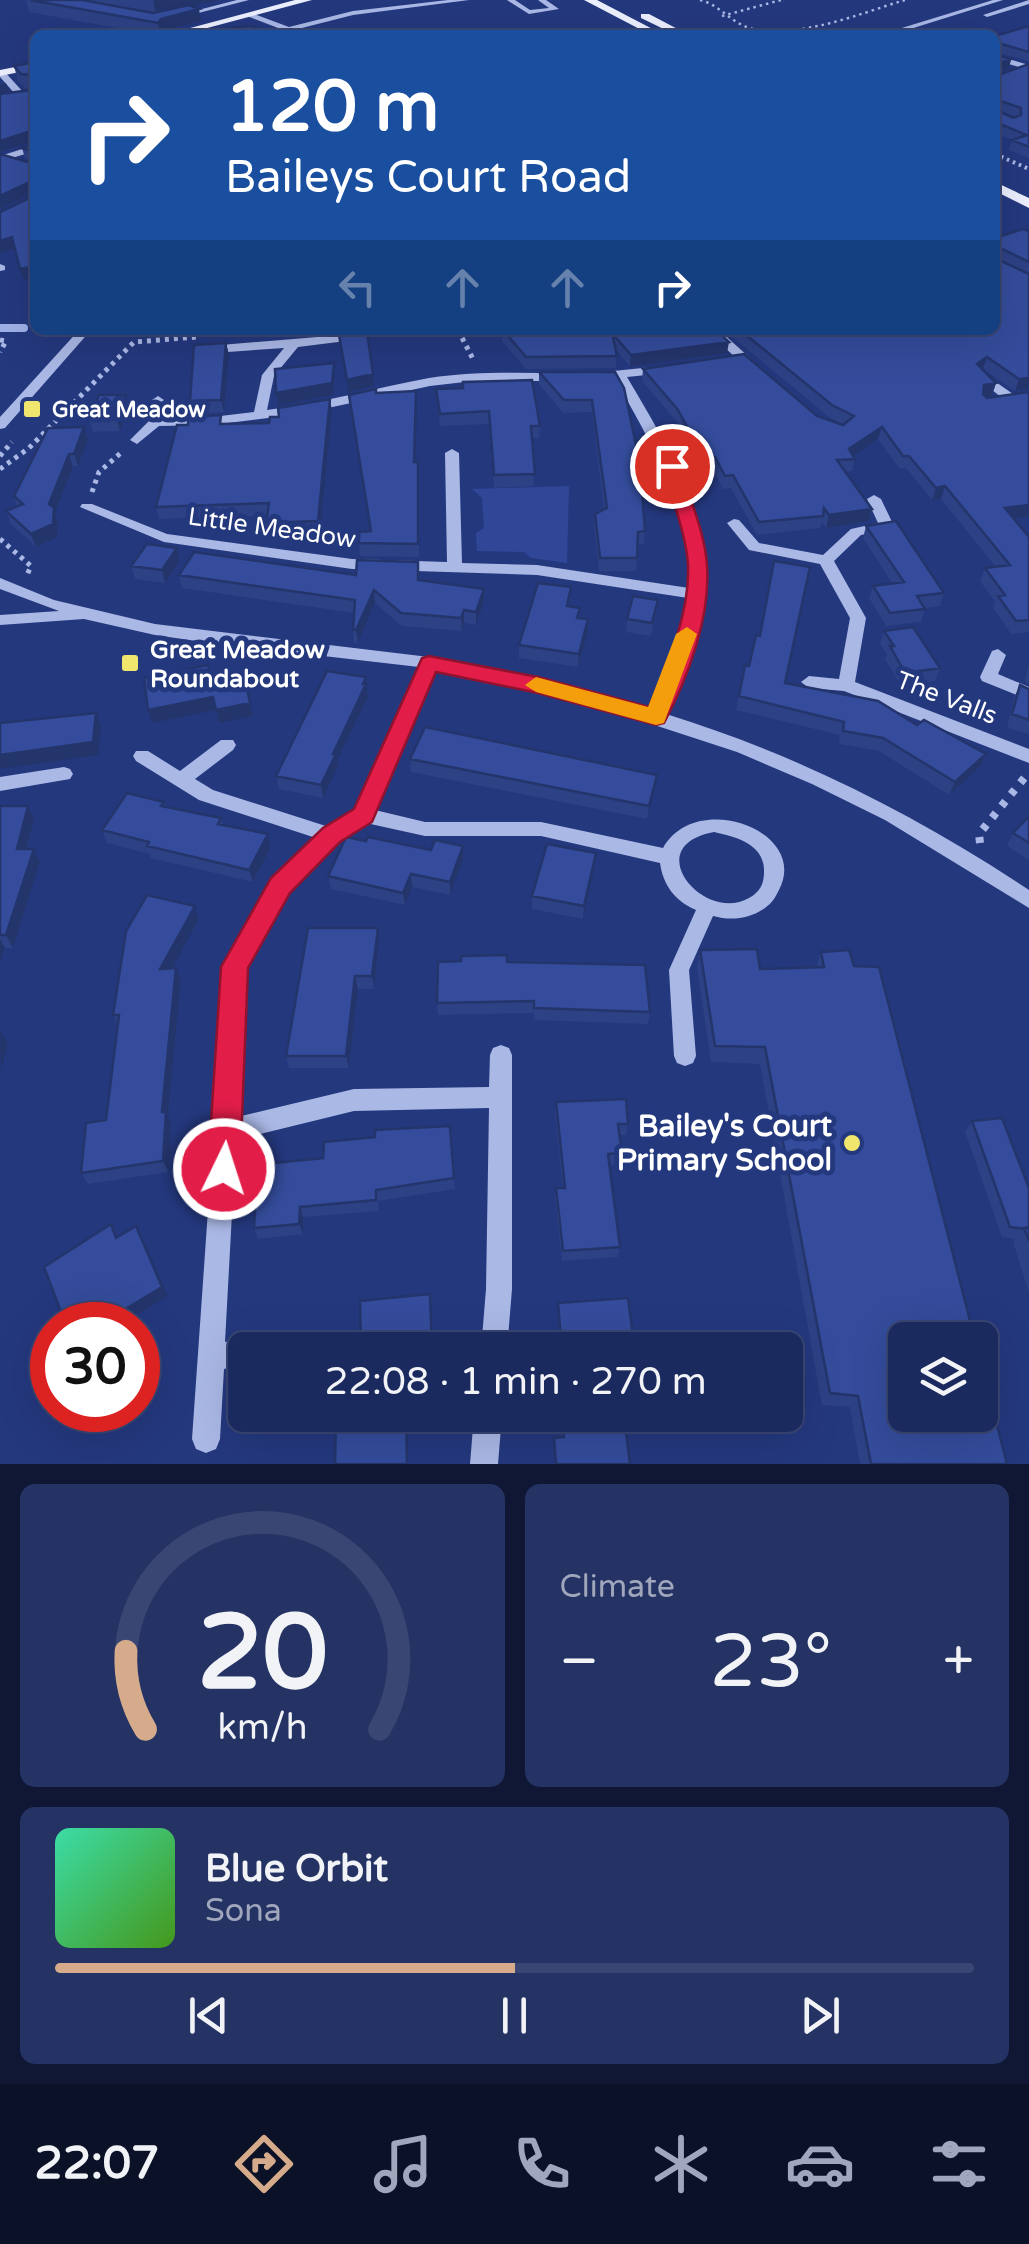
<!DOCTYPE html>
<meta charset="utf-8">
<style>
:root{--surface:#1b2a5e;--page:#243264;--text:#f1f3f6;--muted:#a0a7bc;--line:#394673;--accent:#d6ab8b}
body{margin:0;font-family:"Varela Round",sans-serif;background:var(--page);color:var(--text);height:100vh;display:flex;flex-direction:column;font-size:38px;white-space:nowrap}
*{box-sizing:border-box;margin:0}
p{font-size:32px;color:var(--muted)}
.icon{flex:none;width:55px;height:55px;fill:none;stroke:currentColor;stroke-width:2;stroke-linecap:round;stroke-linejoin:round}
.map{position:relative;height:1464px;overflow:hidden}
.side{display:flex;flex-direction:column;gap:20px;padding:20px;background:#0f1734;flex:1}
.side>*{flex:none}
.hud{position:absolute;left:30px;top:30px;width:970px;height:305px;border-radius:15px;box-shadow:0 10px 40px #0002,0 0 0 2px var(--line);background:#1a4fa0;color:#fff;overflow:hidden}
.fabs{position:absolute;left:888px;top:1322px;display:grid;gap:20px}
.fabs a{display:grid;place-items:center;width:110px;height:110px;border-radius:15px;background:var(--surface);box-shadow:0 10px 40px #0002,0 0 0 2px var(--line);font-size:50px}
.speed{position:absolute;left:30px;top:1302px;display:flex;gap:20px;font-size:50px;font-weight:700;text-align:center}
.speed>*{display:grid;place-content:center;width:130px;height:130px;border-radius:50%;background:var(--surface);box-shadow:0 10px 40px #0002,0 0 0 2px var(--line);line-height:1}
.speed .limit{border:15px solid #d22;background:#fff;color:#111}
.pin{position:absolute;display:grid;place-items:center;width:85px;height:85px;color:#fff;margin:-42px;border:5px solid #fff;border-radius:50%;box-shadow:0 2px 10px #0007}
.me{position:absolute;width:110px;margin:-55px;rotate:4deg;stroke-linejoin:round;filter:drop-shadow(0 0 8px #0008)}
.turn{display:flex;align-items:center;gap:35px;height:210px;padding:0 30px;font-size:45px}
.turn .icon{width:130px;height:130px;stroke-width:2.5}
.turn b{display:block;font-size:70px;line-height:85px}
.lanes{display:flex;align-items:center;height:95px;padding:0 30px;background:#0003;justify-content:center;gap:50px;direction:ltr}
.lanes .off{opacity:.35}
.big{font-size:75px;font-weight:600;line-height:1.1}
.side .tile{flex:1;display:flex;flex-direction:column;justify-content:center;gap:15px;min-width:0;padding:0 35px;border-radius:15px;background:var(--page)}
.side .dial{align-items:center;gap:0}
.dial svg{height:260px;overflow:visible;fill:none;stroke:var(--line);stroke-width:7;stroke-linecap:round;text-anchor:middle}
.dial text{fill:var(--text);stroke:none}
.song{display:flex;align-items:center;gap:30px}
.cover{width:120px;height:120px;border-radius:15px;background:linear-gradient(135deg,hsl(160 70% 55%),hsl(100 70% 35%))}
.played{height:10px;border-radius:5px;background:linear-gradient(90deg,var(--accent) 50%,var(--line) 50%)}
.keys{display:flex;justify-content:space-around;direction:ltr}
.heat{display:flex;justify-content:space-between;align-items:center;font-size:55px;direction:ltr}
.side .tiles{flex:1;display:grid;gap:20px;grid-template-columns:1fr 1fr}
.tile:last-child{grid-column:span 2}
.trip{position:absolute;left:228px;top:1332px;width:575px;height:100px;border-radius:15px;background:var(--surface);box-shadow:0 10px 40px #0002,0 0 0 2px var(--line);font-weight:600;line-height:100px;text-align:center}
.menu{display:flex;height:160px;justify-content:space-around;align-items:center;background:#0b1126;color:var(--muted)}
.menu .icon{width:70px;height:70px}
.menu .on{color:var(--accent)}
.menu b{font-size:45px;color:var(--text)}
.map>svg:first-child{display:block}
.green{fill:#2f4796}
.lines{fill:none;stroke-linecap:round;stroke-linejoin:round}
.stream{stroke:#9eb0e7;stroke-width:8}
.path-far3{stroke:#aab8e6;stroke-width:2.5;stroke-dasharray:2.5 4;stroke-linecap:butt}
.path-far2{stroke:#aab8e6;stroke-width:4;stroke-dasharray:2.5 4;stroke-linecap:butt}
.path-far1{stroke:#aab8e6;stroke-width:5;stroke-dasharray:4 5;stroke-linecap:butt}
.path{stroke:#aab8e6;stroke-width:8;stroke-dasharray:6 9;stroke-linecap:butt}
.minor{fill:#aab8e6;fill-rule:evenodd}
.major{fill:#ebeefd;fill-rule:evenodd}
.wall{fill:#2d4185;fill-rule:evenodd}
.shaded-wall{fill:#24356c}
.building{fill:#344c9b;stroke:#24356c;stroke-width:2.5}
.route{fill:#e11d48;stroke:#92132f;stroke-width:2.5}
.slow{fill:#f59e0b}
.poi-dot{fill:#f0e66e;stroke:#24387e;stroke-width:4}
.labels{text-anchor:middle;stroke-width:10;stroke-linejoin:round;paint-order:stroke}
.far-poi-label{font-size:22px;font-weight:bold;fill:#fff;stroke:#24387e;text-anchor:start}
.street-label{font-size:25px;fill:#fff;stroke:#24387e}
.poi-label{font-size:25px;font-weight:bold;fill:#fff;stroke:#24387e;text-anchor:start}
.near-poi-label{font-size:30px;font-weight:bold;fill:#fff;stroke:#24387e;text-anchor:end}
</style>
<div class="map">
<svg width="1029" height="1464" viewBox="0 0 1029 1464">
<rect width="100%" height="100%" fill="#24387e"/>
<path class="green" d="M569 486 567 563 531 558 524 552 477 551 476 533 484 528 482 498 472 489Z"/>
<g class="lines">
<path class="stream" d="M0 328H24"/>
<path class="path-far3" d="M700 0C721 5 731 24 753 29 803 38 858 14 905 0
M722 16 781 0"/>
<path class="path-far2" d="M995 154 1029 169"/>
<path class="path-far1" d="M458 330 473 359
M0 340 6 341 0 352
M0 456 12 442
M0 469 29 448 134 342 197 337
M92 492 99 472 123 451
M0 539 31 566 27 575"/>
<path class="path" d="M980 843 979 834 1025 777"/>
<path class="minor" d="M237 0H249L179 18 175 16Z
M448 0H469L353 15 294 30 298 35H290L286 31 244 15 251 13 289 27 353 11Z
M507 0H515L530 10 549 8 538 0H546L559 9 529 14Z
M993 0H1003L891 35H879Z
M1029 0V4L987 17 983 15Z
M995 55 1029 65V70L995 60Z
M0 71H4L24 93 35 92V96L0 102V98L16 95 0 77Z
M35 145V151L12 158 35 165V171L0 160V156Z
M0 264 5 266V270L0 271Z
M79 330H91L5 428 0 429V417Z
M706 330H719L760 367V373H752Z
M342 335 346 337V341L298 347 274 376 267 410C322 403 375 388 429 378 474 371 519 373 563 373L569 377 563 381H473L430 386 300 414 212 425 159 426 137 444 130 440 149 421 152 400 158 396 164 400 162 418 212 417 254 412 262 375 284 348 213 353 209 352V346Z
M662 366 666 367V373L627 377C667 445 716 523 703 605 697 643 680 679 666 714 796 754 916 815 1029 890V908L885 820 812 784 737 752 587 703 434 670 375 810 425 822H541L663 848C696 789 810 831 779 890 775 898 772 903 765 908 749 919 731 921 713 916L689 970 696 1056 693 1063 685 1066 677 1063 674 1056 669 970 696 910C675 901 663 885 660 863L541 836H425L366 823 338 840 287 891 245 968 237 1117 354 1089 489 1087 490 1055 493 1048 501 1045 509 1048 512 1055V1289L507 1350H481L486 1289 489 1108 354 1111 236 1140 225 1342 245 1338 254 1342 258 1350H245V1364L224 1369 220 1439 216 1449 206 1453 196 1449 192 1439 225 967 273 879 316 838 199 800 136 761 133 756 136 751H148L180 771 221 740H233L236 745 233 750 195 779 213 790 329 827 357 810 419 667 210 643 155 635 84 619 0 625V615L59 611 0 589V578L54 600 155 624 429 657 508 672 651 710 678 640 688 598 537 575 352 569 164 542 80 507 82 504H92L167 534 352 559 447 562 445 453 452 449 459 453 462 563 537 565 689 588C691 511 652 444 615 379L594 381 588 377 594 373ZM714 832C736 837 765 844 764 872 764 884 760 892 749 898 704 924 638 846 714 832Z
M983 373 1013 394V400H1005L979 380 977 377Z
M874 495 881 499 894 526 892 529 861 535 834 561 866 618 855 682 1029 749V763L844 691 809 688 801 682 809 676 839 679 850 618 820 564 749 550 727 523 734 519 739 520 759 543 823 555 851 529 878 523 867 499Z
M998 649 1006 655 998 674 1029 687V700L982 681 980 677 992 651Z
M64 767 70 769 73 774 70 779 0 791V777Z
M474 1415H502L498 1464H470Z"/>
<path class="major" d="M295 0H312L181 35H164Z
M584 0H597L664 35H651Z
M641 14H649L689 35H676L641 18Z
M35 63V69L0 76V70Z
M995 182 1029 198V208L995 191Z"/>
</g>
<path class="wall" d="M26 0H220L192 6 201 21 163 31 161 35H266H155L29 12Z
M1029 26V61L995 52 996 55 1011 59 1009 68 996 73 998 75 1029 64V158L1009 150 1012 140 995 133V36ZM996 109 1016 117 1013 118Z
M35 62V90L26 89 18 81 14 66Z
M35 143V278L24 280 15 248 0 253V212L34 196V193L0 209V154L34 164V161L25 158 22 148Z
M1029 231V389L1015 391 983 369 996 383 992 395 986 396 1029 517 1014 519 1029 537V632L1011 634 993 608 995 602 980 581 985 568 996 567 941 499 932 500 906 468H899L878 439 853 456 855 459 852 471 845 472 872 509 869 521 826 528 822 522 820 528 757 535 731 488 723 489 713 470 702 471 677 422 642 381 643 369 817 416 843 425 829 417 724 330H995V238Z
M502 330H716L727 353 630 367 616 350V368L526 369 502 341Z
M226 343 229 355 224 412 192 414 190 401Z
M539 372H615L645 531 644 544H638L636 571H599L594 527 595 514 604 509 592 412 563 413 539 384Z
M436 389 540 426 539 438H532L534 486 494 488 489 424 440 426Z
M376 393 417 404 415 462 419 474V557L360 556 359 543 370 531Z
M126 395 129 407 120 431 93 432 89 420Z
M332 411 320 534 268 535 266 523 267 516 159 519 156 507 222 424 269 423Z
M88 440 78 466H73L55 513 58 521 57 537 36 547 11 524 6 511 17 506 14 496Z
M866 526 944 593 940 606 925 608 921 622 886 626 869 598 873 586 892 583 863 538Z
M177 548 180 561 165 583 135 579 131 566Z
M179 575H356L419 580 484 589V602L476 625 464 623 462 631 402 626 375 603 358 643H354L353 630 354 613 182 588Z
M571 587 569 607 579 618 588 619V632L578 667 519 658V645Z
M656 613 651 636 626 632 627 619Z
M884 631 940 668 935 681 901 686 885 659 887 654 880 644Z
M1029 663V684L1025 681Z
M745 665 749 666 785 683 980 767 949 795 879 751 839 744 840 735 736 710Z
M366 677 368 697 337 761 338 767 323 798 279 789 276 776Z
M1020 685 1029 689V734L1007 728 1014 698Z
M410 759 657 775 647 819 411 772Z
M164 802 166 807 221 818 223 825 268 834 271 847 253 882 151 858 150 854 107 843 102 830Z
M0 806 34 819 27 849 40 862 13 948H5L0 964Z
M1029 816V860L1007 846 1013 833Z
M366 841 431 850 463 846V859L450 895 412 887 405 905 331 889 328 876Z
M595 865 583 919 532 909V896Z
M195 906 199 919 172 968H176L181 980 168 1115 171 1123 169 1172 88 1184 81 1173 106 1120 117 1024 113 1015Z
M378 928 379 941 374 989H358L349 1068H289L286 1056Z
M700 950 760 969 816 968 821 952 1007 1464H860L850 1407 822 1405 760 1064 711 1062 697 967Z
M507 962 650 1012 648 1024 534 1020V1013L438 1015 437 1003Z
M556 1102 628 1124 626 1135H620L622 1153 621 1164 610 1165 620 1247 618 1257 562 1261 555 1199 556 1188H563L555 1114Z
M972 1121 1029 1188V1293L1013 1242 1015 1239 1002 1237 965 1132Z
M450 1126 455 1189 378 1201 379 1211 303 1217V1234L258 1239 254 1228 273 1172 323 1158 375 1137Z
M560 1415H624L630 1464H555L554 1438H562Z"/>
<path class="shaded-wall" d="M153 0H220L156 14Z
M199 9 201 21 163 31 160 35 158 23 161 19Z
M1011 59 1009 68 995 73V65Z
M6 83 9 93 0 95V85Z
M31 131 34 141 0 152V141Z
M30 182 33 193 0 209V196Z
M12 237 16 248 0 253V241Z
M35 266V278L24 280 20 269Z
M729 342 727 353 630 367 631 355Z
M226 343 229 355 224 412 221 400Z
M987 357 983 369 977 364Z
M334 363 335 375 333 395 278 405 276 393Z
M373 374 374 386 348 392 347 380Z
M1029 378V389L1015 391 1019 379Z
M996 383 992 395 980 398 984 385Z
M416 391 417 404 415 474 414 462Z
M126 395 129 407 120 431 117 419Z
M330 399 332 411 320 534 318 521Z
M84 427 88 440 78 466 74 454Z
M882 427 878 439 849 459V449Z
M69 454 73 466 55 513 58 521 57 537 36 547 31 534 49 504Z
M945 486 941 499 932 500 936 488Z
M1029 505V517L1000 520 1005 508Z
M872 509 869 521 826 528 829 515Z
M177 548 180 561 165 583 162 570Z
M484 589V602L476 625V612Z
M374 590 375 603 358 643 356 630Z
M464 610V623L462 631 461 618Z
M588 619V632L578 667 579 654Z
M244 673 253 716 219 723 216 710 152 723 148 710Z
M366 677 368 697 337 761 338 767 323 798 321 785Z
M96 713 101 726 98 755 0 769V755Z
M986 754 980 767 949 795 955 782Z
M657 775 655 788 647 819 649 806Z
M28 806 34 819 23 862 17 849Z
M268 834 271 847 253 882 249 870Z
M463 846V859L450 895V882Z
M34 849 40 862 13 948 6 935Z
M596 853 595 865 583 919 584 906Z
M411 874 412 887 405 905 403 893Z
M195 906 199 919 165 982 160 969Z
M378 928 379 941 374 989 372 976Z
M0 939 5 948 0 964Z
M176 968 181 980 168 1115 171 1123 169 1172 163 1161 162 1112Z
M355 976 358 989 349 1068 346 1056Z
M1 1032 8 1044 1 1070 0 1034Z
M300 1207 303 1217V1234L299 1224Z
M136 1226 142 1237 168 1296 121 1325 114 1316Z
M109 1304 116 1313 97 1325H74Z
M406 1415H408V1464H407Z"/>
<path class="building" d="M30 0H82L153 13 189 5 199 9 161 19 158 23Z
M251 26 265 30 266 35H160Z
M1029 26V52L998 43 995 45V36Z
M995 51 996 55 1011 59 995 65Z
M35 62V75L21 74 14 66Z
M1029 64V147L1012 140 1027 135 995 122V102L996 110 1013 118 1021 115V108L995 99V72L998 75Z
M31 90 29 102 35 103V134L31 131 0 141V94Z
M35 143V152L22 148Z
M0 154 34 164 35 154V185L30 182 0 196Z
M35 189V266L20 269 12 237 0 241V212L34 196Z
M1023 229 1029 231V262L1000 248H995V253V238Z
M995 258 1029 274V378L1019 379 987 357 977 364 996 383 984 385 983 394 987 398 1029 392V505L1005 508 1029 537V620L1016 621 998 596 1005 595 985 568 1010 565 945 486 936 488 909 456H903L882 427 849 449 855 459 837 460 872 509 829 515 824 508 823 516 759 522 733 475 725 476 715 457 704 458 678 410 643 369 744 354 817 416 843 425 854 416 832 405 740 330H995Z
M503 330H716L729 342 631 355 612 333 617 356 526 357Z
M367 332 373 374 347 380 339 335Z
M226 343 221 400 190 401 194 345Z
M334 363 332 383 276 393 275 369Z
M539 372H615L624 388 640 464 645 531 638 532 637 558H600L595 514 607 508 592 400H564Z
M532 380 540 426H531L535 474 494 475 489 411 440 414 436 389 463 388V382Z
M376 389V393L416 391 414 462H418V544L359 543V532L371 531 349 395Z
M99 395H126L117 419 89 420Z
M330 399 318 521 266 523 269 503 156 507 177 425H188V417L221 415 220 424 269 423 270 417H279L278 408Z
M84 427 74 454H69L49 504 54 508 53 524 31 534 6 511 23 504 14 496 48 428Z
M896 521 944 593 917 596 925 609 890 613 873 586 904 582 866 526Z
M147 544 177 548 162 570 131 566Z
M194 552 356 575 357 560 418 562V580L484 589 476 612 464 610 461 618 401 613 374 590 356 630H353L355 600 179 575Z
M774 561 810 567 785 683 878 701 917 725 924 720 986 754 955 782 883 738 843 731 844 722 739 696 745 665 749 666 756 635 760 636Z
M538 583 571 587 567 606 580 608 577 618 588 619 579 654 519 645Z
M633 596 658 600 652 623 627 619Z
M913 627 940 668 905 673 890 646H894L884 631Z
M208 665 211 680 244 673 250 703 216 710 213 697 148 710 144 678Z
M327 671 366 677 363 684H366L333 754H336L321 785 276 776Z
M1020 685 1029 689V720L1012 714Z
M96 713 93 742 0 755V723Z
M425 727 657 775 649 806 410 759Z
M127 793 164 802 161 806 221 818 218 824 268 834 249 870 147 846 149 842 102 830Z
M0 806H28L17 849H34L6 935H0Z
M1029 816V843L1013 833Z
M346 837 366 841 368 837 431 850 435 840 463 846 450 882 411 874 403 893 328 876Z
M547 844 596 853 584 906 532 896Z
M147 895 195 906 160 969 176 968 162 1112H166L163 1161 81 1173 86 1123 106 1120 119 1015H113L126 931Z
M308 928H378L372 976H355L346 1056H286Z
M757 949 760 969 824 967 821 952 849 950 854 966 879 967 975 1340H905V1415H980V1359L1007 1464H871L858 1396 830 1393 765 1047 715 1046 700 950Z
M507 955V962L645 965 650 1012 534 1008V1001L437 1003 438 962 461 961V956Z
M626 1099 628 1124H618L622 1153 608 1154 620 1247 563 1251 556 1188H565L556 1102Z
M1002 1118 1029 1188V1227L1025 1229 1010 1227 972 1121Z
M450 1126 454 1178 376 1190V1200L300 1207 299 1224 254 1228 257 1174 273 1172 274 1163 323 1158 324 1142 375 1137V1130Z
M111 1224 116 1238 136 1226 162 1287 114 1316 109 1304 74 1325H66L44 1267Z
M1029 1227V1241L1024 1228Z
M430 1294 432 1350H361L360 1301Z
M628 1298 635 1350H555L554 1341 561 1340 558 1303Z
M336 1415H406L407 1464H335Z
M562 1415H624L630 1464H556L554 1438 564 1437Z"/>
<path class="route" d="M672 461 680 466C689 497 705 533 707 565 711 616 688 678 664 723L656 725 538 693 436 672 372 822 340 842 290 893 248 968 240 1169 235 1179 224 1184 213 1179 208 1169 221 967 271 878 323 828 354 809 422 658 429 656 538 677 649 707C668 663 690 614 688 565 686 533 671 497 663 466Z"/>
<path class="slow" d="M687 627 697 634 664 723 656 725 536 692 525 685 536 677 648 707 676 634Z"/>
<g class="poi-dot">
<rect x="22" y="399" width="20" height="20" rx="5"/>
<rect x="120" y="653" width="20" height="20" rx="5"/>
<circle cx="852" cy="1143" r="10"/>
</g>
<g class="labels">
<g class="far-poi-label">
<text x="52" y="417">Great Meadow</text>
</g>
<g class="street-label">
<text transform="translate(272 527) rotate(8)" y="9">Little Meadow</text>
<text transform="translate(947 697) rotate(21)" y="9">The Valls</text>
</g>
<g class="poi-label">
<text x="150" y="658">Great Meadow<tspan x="150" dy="29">Roundabout</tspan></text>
</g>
<g class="near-poi-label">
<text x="832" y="1136">Bailey's Court<tspan x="832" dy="34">Primary School</tspan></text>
</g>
</g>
</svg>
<div class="fabs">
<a><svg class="icon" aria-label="layers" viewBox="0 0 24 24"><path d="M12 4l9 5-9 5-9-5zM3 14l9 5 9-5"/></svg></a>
</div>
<div class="speed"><div class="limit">30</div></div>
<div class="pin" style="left:672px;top:466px;background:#d93025"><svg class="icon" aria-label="arrive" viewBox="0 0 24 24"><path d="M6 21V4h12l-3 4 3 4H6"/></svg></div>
<svg class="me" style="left:224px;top:1169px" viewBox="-20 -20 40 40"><circle r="17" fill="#e11d48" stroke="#fff" stroke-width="3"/><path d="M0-11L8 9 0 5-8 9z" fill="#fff"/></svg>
<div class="trip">22:08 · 1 min · 270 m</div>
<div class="hud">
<div class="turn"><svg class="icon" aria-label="right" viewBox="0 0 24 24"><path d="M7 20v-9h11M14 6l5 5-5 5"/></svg><div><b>120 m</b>Baileys Court Road</div></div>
<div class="lanes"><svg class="icon off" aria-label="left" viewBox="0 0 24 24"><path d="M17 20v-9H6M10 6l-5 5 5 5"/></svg><svg class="icon off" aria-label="ahead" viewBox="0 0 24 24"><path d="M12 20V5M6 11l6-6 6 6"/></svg><svg class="icon off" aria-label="ahead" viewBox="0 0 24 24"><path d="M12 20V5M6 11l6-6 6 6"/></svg><svg class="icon" aria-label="right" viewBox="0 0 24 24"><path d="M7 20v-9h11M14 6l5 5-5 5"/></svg></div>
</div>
</div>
<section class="side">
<div class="tiles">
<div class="tile dial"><svg viewBox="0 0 100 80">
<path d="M14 69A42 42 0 1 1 86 69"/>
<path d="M14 69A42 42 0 0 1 8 45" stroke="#d6ab8b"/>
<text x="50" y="56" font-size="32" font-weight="700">20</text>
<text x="50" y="72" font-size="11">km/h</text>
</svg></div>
<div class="tile"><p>Climate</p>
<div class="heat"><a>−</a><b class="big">23°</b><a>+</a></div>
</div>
<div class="tile">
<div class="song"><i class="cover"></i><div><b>Blue Orbit</b><p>Sona</p></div></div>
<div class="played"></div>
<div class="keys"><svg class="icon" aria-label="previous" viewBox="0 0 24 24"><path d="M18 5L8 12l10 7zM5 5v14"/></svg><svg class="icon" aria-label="pause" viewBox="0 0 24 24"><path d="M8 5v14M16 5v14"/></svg><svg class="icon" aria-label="next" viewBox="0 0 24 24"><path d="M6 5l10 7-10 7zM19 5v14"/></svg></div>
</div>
</div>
</section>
<nav class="menu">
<b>22:07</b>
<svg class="icon on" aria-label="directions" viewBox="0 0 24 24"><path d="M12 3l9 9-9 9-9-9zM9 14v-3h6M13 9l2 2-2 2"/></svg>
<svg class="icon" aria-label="music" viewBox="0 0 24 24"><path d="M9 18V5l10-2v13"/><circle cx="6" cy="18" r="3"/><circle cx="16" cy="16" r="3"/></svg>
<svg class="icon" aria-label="phone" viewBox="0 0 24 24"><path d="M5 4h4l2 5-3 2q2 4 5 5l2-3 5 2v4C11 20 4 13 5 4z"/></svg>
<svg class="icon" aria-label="climate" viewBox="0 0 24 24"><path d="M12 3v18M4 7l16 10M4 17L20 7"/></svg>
<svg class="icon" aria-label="car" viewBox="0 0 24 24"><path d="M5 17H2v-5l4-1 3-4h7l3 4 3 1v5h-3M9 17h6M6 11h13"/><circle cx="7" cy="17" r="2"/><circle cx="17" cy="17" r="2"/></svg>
<svg class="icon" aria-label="filters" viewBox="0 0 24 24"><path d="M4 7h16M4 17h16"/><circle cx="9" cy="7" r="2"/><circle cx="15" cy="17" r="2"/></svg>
</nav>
